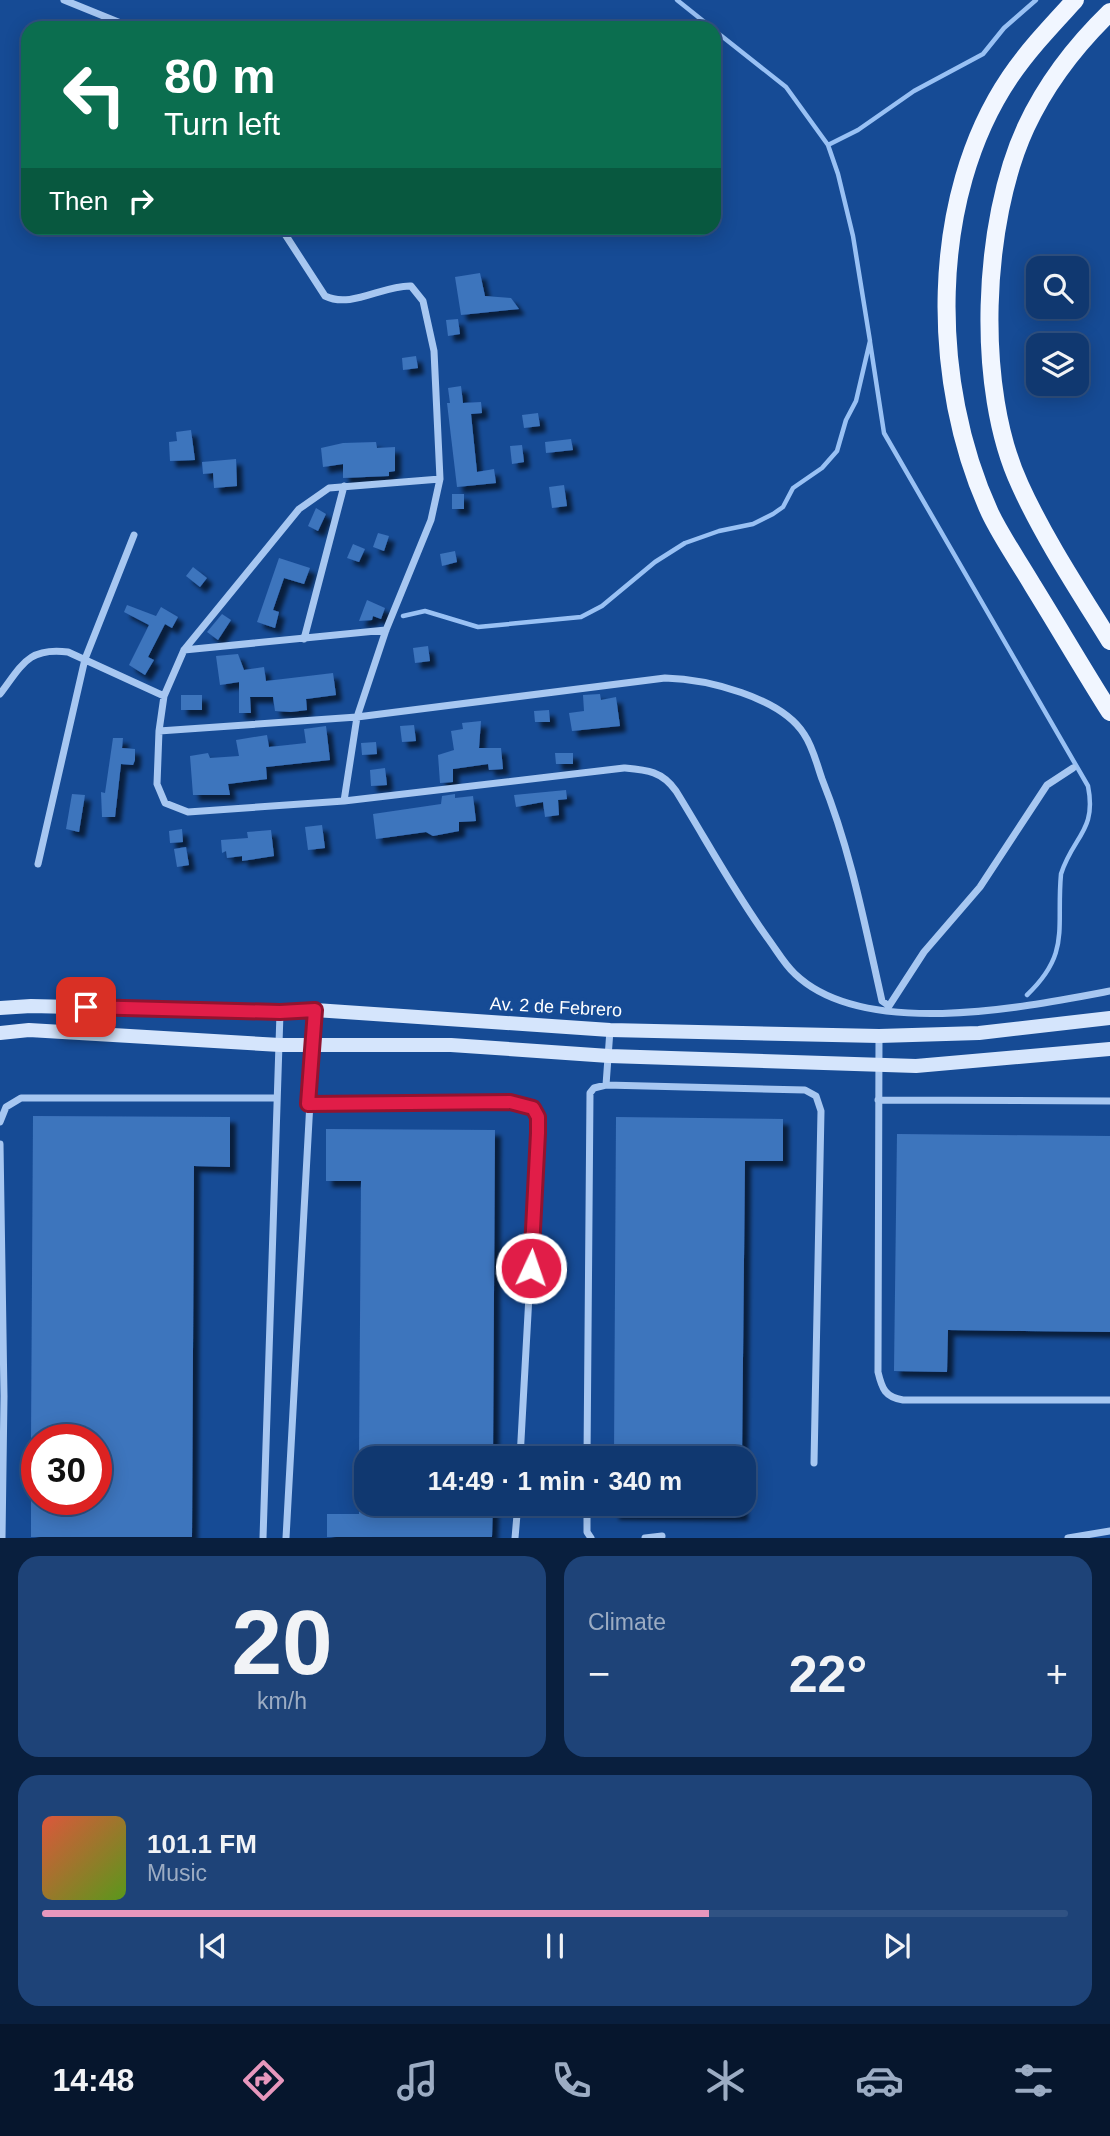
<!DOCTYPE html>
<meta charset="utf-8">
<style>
:root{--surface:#103870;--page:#1e4378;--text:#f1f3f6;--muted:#9cacc3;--line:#305283;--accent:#e797bd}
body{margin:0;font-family:Helvetica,sans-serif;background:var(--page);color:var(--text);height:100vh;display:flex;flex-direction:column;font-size:26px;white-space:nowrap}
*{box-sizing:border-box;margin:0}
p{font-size:23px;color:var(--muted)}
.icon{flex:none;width:38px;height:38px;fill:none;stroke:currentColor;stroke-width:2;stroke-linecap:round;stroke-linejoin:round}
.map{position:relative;height:1538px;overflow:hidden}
.side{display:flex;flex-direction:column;gap:18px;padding:18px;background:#091f3e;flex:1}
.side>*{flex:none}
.guide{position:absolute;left:21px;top:21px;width:700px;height:214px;border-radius:21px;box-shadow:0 4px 18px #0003,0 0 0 2px var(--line);background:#0b6e4f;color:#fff;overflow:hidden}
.tools{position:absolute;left:1026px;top:256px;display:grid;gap:14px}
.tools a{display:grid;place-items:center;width:63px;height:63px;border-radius:14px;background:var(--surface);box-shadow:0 4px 18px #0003,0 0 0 2px var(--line);font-size:35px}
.speed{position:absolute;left:21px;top:1424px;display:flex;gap:14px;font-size:35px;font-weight:700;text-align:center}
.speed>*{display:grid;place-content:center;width:91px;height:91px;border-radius:50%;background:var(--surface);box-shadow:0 4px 18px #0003,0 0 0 2px var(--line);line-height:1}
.speed .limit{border:10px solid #d22;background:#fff;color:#111}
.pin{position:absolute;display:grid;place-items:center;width:60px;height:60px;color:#fff;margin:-30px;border-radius:14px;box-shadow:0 4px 10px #0006}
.me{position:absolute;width:77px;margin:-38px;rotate:3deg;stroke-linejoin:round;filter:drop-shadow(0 0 5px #0008)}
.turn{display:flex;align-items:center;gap:24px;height:147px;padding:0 28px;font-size:32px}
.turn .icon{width:91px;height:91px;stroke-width:2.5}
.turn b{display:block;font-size:49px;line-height:60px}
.then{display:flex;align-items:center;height:66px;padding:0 28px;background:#0003;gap:14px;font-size:26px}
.big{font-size:52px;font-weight:800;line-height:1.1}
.side .card{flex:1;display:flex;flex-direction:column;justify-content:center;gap:10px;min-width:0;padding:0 24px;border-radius:21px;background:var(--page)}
.side .dial{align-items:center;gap:0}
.dial b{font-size:91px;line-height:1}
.song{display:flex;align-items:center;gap:21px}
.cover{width:84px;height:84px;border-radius:10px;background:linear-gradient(135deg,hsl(10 70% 55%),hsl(90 70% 35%))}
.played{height:7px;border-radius:4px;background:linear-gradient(90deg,var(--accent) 65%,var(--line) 65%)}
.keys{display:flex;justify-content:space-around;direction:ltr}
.heat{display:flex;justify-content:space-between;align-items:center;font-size:38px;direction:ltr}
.side .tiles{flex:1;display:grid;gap:18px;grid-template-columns:1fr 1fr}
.card:last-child{grid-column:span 2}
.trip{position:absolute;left:354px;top:1446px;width:402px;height:70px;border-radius:21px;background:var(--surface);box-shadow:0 4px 18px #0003,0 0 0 2px var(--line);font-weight:800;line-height:70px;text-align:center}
.tabs{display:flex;height:112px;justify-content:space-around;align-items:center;background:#06162d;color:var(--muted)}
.tabs .icon{width:49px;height:49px}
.tabs .on{color:var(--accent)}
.tabs b{font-size:32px;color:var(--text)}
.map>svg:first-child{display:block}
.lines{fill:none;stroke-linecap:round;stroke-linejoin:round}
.stream{stroke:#99c1f4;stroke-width:4.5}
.building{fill:#3e74bd;filter:url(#shadow)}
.street{stroke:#a7c7f1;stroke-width:7}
.secondary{stroke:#d5e5fc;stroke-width:14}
.primary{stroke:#f1f6ff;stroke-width:18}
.route-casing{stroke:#92132f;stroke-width:18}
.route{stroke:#e11d48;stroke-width:12}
.labels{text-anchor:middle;stroke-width:7;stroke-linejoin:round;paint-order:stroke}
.street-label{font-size:18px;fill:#fff;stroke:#164b95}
</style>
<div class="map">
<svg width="1110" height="1538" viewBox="0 0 1110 1538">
<defs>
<filter id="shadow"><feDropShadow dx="6" dy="6" stdDeviation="2" flood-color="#0009"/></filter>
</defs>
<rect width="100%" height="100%" fill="#164b95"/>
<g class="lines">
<path class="stream" d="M677 0 712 28
M828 145 858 130 914 91 983 54 1004 28 1036 0
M870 342 884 433 1088 786C1097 831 1073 836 1061 874 1056 929 1071 953 1027 995
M403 616 425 611 478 627 581 617 602 606 655 562 685 543 719 531 753 524 773 514 783 507 793 488 822 468 837 451 846 420 856 401 870 341 853 236 838 174 828 145 786 87 714 30"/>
</g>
<path class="building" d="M480 273 485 296 511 298 519 309 461 315 455 277Z
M458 319 460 334 448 336 446 320Z
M416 356 418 368 403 370 402 358Z
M461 386 463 403 481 402 482 413 471 414 477 472 494 469 496 483 457 487 447 403H450L448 388Z
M538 413 540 426 524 428 522 415Z
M191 430 195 460 170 461 169 442 177 441 176 432Z
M571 439 573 450 546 453 545 442Z
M376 442 377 448 395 447V471L389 472V476L343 478V464L323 467 321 448 343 443Z
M522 445 524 462 512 464 510 446Z
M236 459 237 486 214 488 213 473 203 474 202 462Z
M564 485 567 506 552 508 549 487Z
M452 494H464V509H452Z
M316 508 326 514 318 531 308 526Z
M378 533 389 536 384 551 373 547Z
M353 544 365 549 359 562 347 558Z
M455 551 457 562 442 566 440 554Z
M279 558 310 568 304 584 284 578 273 610 279 612 275 628 257 622Z
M193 567 207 578 200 587 186 576Z
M367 600 385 608 381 619 373 616 372 620 359 621Z
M127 605 156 616 161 607 178 617 172 628 165 624 148 657 154 660 145 675 129 665 149 625 124 612Z
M222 614 231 620 218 640 207 632Z
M428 646 430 661 415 663 413 648Z
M238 654 244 670 264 667 266 681 333 673 336 695 306 699 307 710 291 712 275 711 273 697H250L251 713H239V682L220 685 216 656Z
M600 694 601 700 616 697 620 726 572 731 569 713 584 711 583 695Z
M181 695H202V710H181Z
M549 710 550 722H535L534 711Z
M481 721 479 748H501L503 769 489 770 488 764 453 769V782L440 783 438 755 454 750 451 731 463 729 462 723Z
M414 725 416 741 402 742 400 726Z
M326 726 330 760 266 767 267 779 228 784 230 795H193L190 756 208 753 210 758 239 756 236 740 267 735 269 747 306 743 304 729Z
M113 738H123L122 748 135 749V760L133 765 121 764 115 817H102L101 792 105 793Z
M376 742 377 754 362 755 361 743Z
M555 753H573V764H556Z
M385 768 387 785 371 786 370 770Z
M566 790 567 799 558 800 559 815 545 817 543 802 516 807 514 795Z
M72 794 85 795 79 832 66 829Z
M455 794V798L473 796 476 821 459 822V831L433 836 426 832 376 839 373 814 441 804 442 796Z
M322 825 325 848 308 850 305 827Z
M182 829 183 842 170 843 169 831Z
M271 830 274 856 242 861V856L227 858 226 851 222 853 221 840 248 838 247 832Z
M186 847 189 865 177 867 174 849Z
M33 1116 230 1117V1167L194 1166 192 1537H31V1500H96V1440H31Z
M616 1117 783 1119V1161H745L742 1458H614Z
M326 1129 495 1130 493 1458H359L361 1181H326Z
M897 1134 1110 1136V1332L948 1330 947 1372 894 1371Z
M359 1503H493L492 1537H327V1514H359Z
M613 1503H742V1515L613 1514Z"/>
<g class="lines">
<path class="street" d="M64 0 133 28
M281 228 325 296C351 309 383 285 411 286L423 301 434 351 440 479 431 520 386 630 357 717 344 801
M440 479 329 488 299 509 184 650 164 696 159 731 157 784 165 803 188 812 344 801 624 768C647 770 662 771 676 791 707 841 734 892 769 940 777 951 785 965 795 974 864 1040 1026 1007 1110 991
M304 639 344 486
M184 650 386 630
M0 694C22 665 28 647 68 652L164 696
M159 731 357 717 665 678C706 679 781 697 804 734 813 747 817 765 822 779 851 851 865 926 882 1001L889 1006 924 952 980 887 1047 785 1073 768
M38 864 85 659 134 535
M879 1037 878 1372C882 1389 885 1397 903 1400H1110
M606 1085 610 1030
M878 1100 1110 1101
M308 1104 510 1103 533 1108 538 1117V1133L520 1458
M0 1122 6 1107 21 1098H276
M0 1144 4 1396 2 1538
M587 1458 590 1093 594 1088 606 1085 805 1090 816 1096 821 1111 814 1463
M587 1503V1532L591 1538
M263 1538 280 1013
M286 1538 315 1011
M515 1538 518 1503
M645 1538 662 1536
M1068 1538 1110 1531"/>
<path class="secondary" d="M0 1008 31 1006 280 1012 315 1010 610 1030 879 1036 979 1033 1110 1018
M0 1033 29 1030 280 1045H451L609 1056 916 1066 1110 1049"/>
<path class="primary" d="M1075 0C1053 24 1029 49 1010 77 928 198 930 383 990 513 1002 538 1019 562 1033 586 1059 628 1084 671 1110 712
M1110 12C1077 44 1046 84 1026 127 982 222 975 389 1020 485 1044 538 1079 591 1110 641"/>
</g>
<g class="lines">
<defs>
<path id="route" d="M86 1007 280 1012 315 1010 308 1104 510 1102 533 1108 538 1117V1133L531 1268"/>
</defs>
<use href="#route" class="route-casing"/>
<use href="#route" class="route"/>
</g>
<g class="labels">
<g class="street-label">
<text transform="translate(556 1007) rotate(3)" y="6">Av. 2 de Febrero</text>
</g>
</g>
</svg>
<div class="tools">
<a><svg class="icon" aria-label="search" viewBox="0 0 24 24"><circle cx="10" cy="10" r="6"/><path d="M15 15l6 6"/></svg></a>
<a><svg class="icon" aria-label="layers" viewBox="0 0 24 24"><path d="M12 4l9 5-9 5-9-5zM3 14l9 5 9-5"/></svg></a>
</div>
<div class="speed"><div class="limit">30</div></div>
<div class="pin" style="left:86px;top:1007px;background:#d93025"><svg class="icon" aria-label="arrive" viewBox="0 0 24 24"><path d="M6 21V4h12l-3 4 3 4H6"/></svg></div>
<svg class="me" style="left:531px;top:1268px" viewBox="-20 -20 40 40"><circle r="17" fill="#e11d48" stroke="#fff" stroke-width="3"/><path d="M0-11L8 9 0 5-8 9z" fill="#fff"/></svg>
<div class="trip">14:49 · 1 min · 340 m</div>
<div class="guide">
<div class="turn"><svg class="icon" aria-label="left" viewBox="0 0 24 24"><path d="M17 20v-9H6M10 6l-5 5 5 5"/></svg><div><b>80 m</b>Turn left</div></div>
<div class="then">Then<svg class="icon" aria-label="right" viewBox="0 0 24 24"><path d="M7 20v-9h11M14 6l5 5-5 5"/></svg></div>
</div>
</div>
<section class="side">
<div class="tiles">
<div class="card dial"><b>20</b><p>km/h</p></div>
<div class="card"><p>Climate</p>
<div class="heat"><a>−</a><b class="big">22°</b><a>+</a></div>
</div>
<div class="card">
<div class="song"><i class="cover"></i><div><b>101.1 FM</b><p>Music</p></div></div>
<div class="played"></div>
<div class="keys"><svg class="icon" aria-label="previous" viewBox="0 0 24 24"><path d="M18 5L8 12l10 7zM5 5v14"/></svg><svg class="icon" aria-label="pause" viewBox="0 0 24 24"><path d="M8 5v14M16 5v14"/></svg><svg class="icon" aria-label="next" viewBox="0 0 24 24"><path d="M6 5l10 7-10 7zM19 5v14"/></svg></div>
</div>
</div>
</section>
<nav class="tabs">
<b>14:48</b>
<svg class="icon on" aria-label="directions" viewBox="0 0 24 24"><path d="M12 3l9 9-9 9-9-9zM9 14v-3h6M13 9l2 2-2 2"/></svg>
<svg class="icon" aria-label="music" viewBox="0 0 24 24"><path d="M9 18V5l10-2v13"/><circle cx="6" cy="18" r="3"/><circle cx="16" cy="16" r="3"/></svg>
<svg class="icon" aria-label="phone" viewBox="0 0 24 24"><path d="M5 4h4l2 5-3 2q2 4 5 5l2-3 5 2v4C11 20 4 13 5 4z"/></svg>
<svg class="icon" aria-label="climate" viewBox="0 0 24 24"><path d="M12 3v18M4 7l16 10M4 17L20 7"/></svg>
<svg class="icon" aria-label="car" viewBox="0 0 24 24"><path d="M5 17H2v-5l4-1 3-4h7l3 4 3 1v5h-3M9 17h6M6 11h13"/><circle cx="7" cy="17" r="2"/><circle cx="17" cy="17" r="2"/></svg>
<svg class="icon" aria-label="filters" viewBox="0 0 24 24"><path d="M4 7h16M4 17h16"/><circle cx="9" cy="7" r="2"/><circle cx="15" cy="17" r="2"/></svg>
</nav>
